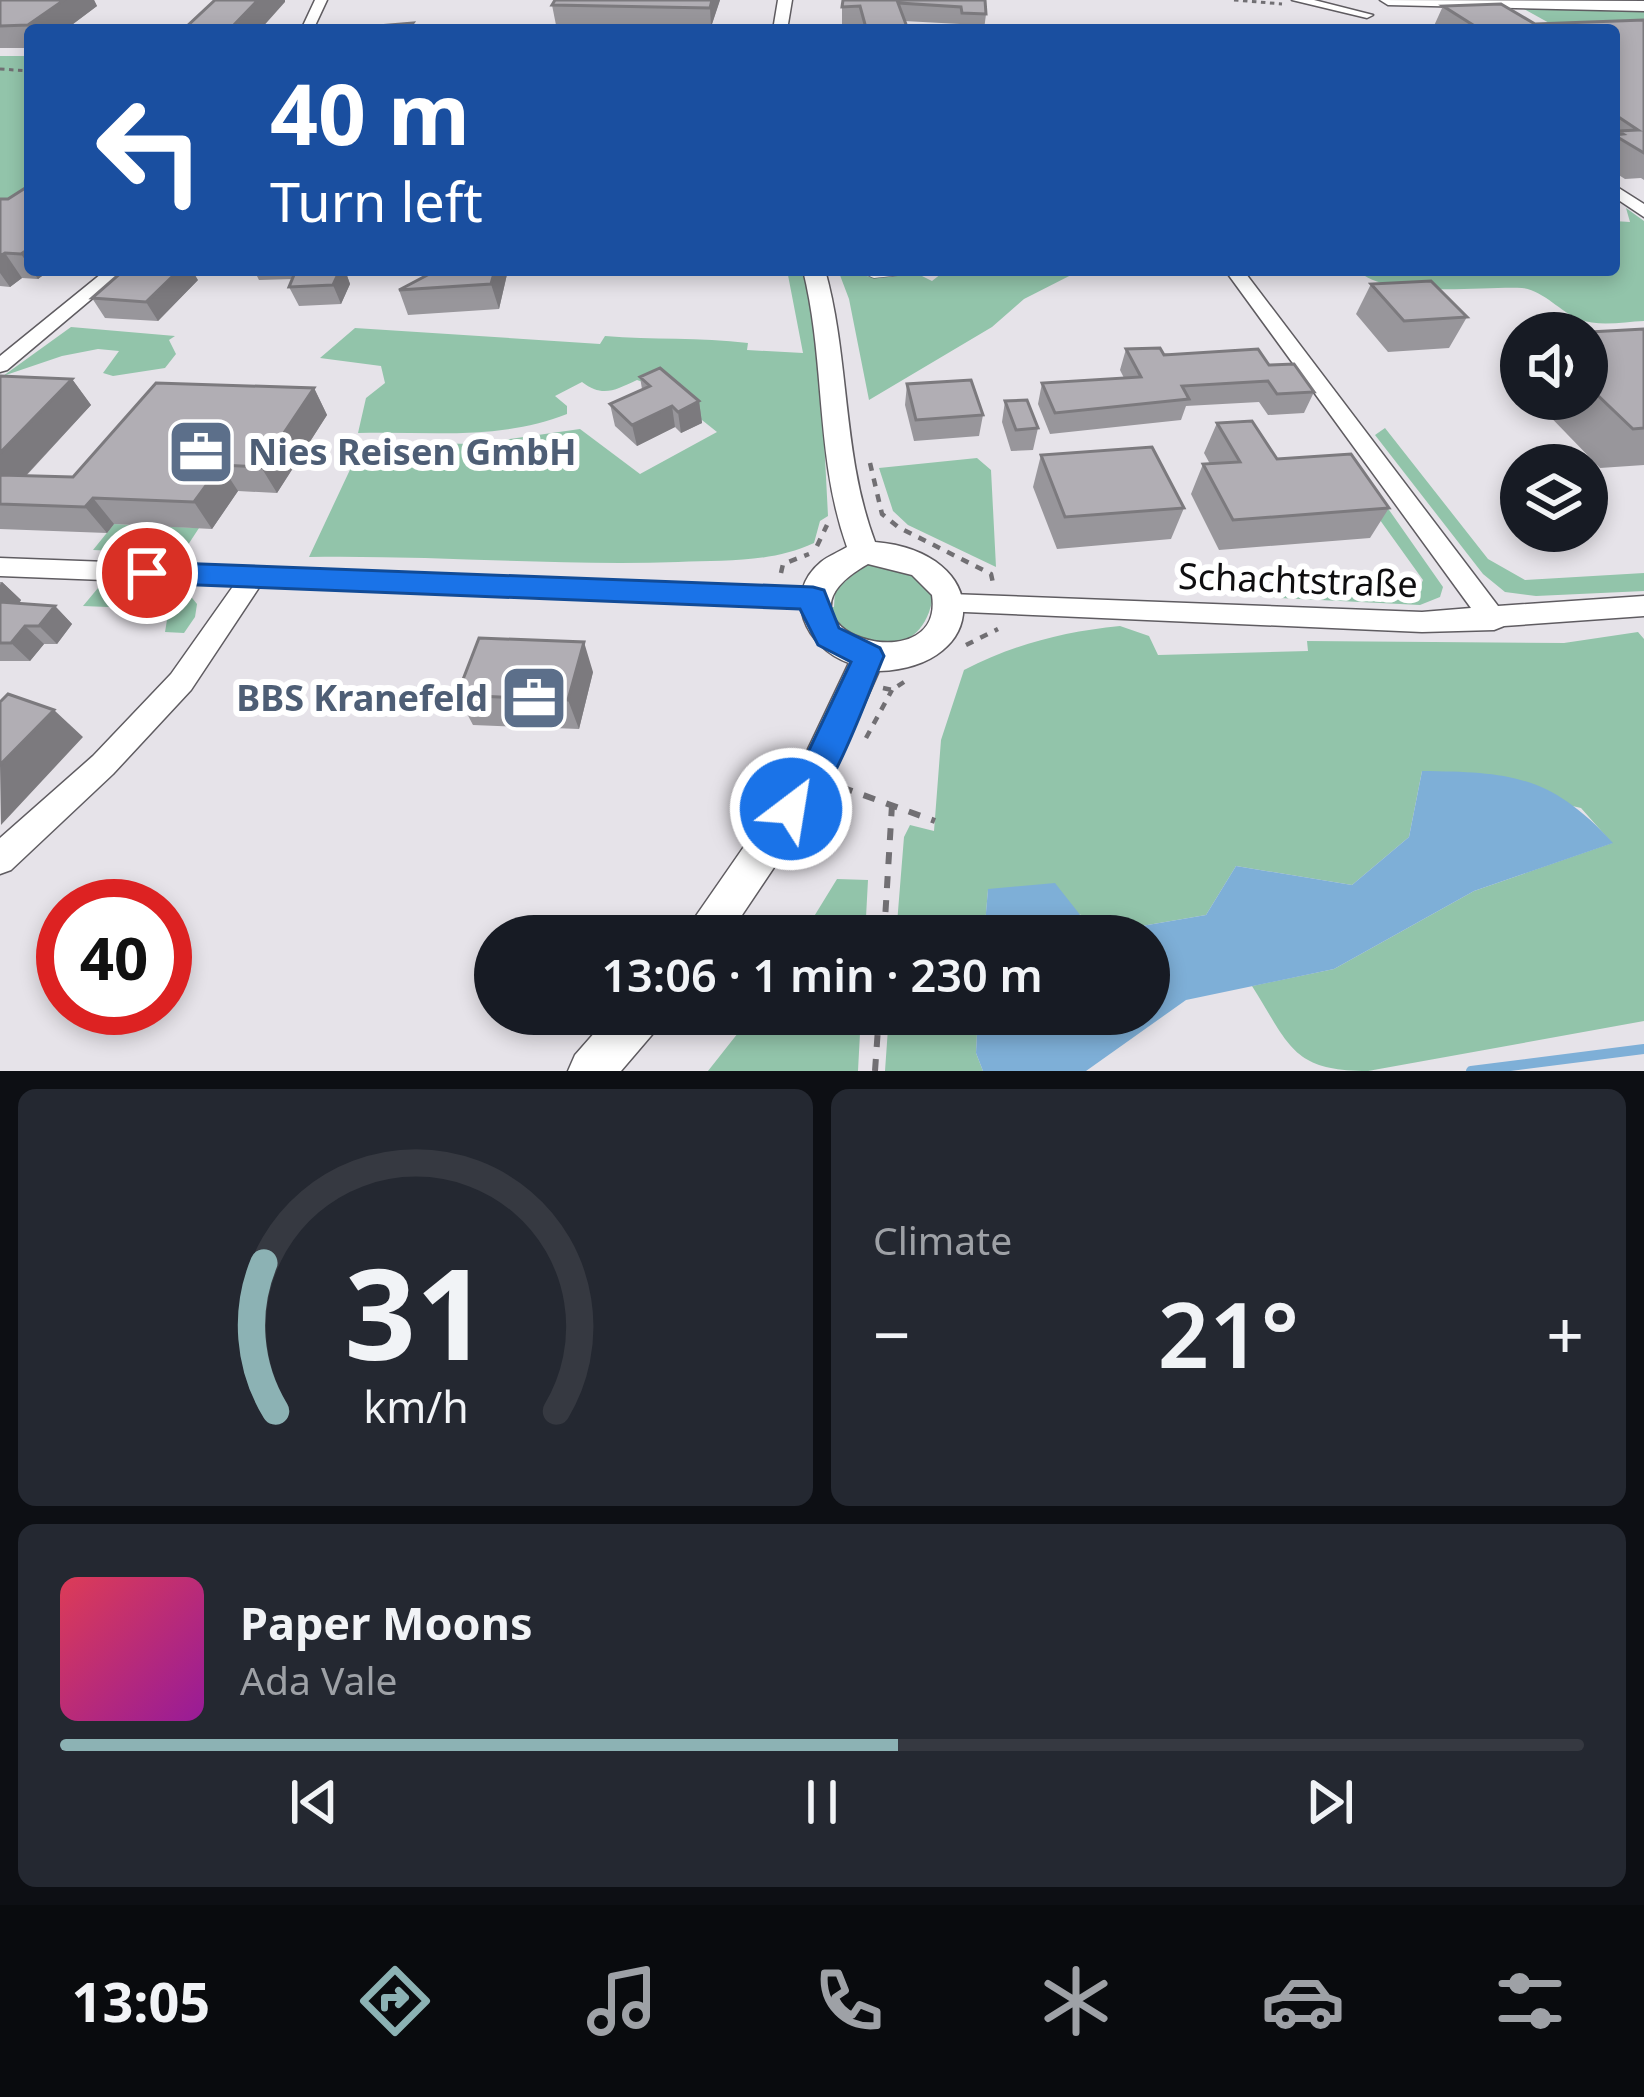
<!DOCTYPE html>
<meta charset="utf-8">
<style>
:root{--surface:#171b24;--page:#242831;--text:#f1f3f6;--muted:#9ea1a6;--line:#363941;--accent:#8cb2b4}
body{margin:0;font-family:"Noto Sans",sans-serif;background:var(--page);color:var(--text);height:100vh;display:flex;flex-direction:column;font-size:45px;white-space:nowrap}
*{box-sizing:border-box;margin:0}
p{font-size:39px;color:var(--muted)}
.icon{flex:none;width:66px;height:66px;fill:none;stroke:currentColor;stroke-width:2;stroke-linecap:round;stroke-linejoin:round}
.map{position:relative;height:1071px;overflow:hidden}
.details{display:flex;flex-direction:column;gap:18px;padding:18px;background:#0d0f14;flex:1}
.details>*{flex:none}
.hud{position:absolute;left:24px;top:24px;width:1596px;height:252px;border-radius:12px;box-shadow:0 6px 18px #0003;background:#1a4fa0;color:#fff;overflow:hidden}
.controls{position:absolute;left:1500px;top:312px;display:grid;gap:24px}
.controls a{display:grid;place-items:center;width:108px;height:108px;border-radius:50%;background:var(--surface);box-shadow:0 6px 18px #0003;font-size:60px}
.speed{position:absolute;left:36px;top:879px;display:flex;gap:24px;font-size:60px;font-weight:700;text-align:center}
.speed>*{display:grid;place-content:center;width:156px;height:156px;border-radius:50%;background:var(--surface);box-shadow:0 6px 18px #0003;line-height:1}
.speed .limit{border:18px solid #d22;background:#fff;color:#111}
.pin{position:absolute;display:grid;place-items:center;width:102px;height:102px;color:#fff;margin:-51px;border:6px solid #fff;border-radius:50%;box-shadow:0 3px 12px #0007}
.me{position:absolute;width:132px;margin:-66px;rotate:31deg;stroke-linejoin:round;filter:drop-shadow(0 0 9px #0008)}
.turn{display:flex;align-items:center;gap:42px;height:252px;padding:0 48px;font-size:54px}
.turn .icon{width:156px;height:156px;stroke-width:2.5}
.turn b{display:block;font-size:84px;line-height:102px}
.big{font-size:90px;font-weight:600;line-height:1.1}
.details .tile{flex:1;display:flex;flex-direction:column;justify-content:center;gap:18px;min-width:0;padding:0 42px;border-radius:18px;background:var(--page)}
.details .dial{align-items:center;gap:0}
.dial svg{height:312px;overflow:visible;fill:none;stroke:var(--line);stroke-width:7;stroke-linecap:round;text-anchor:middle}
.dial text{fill:var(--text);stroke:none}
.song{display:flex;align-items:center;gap:36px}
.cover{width:144px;height:144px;border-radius:18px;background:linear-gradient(135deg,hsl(350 70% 55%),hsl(300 70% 35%))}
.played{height:12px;border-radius:6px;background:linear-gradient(90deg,var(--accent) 55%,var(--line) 55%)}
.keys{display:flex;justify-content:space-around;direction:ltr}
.heat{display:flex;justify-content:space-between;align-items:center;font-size:66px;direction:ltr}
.details .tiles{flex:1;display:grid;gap:18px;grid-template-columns:1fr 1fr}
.tile:last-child{grid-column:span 2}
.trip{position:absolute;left:474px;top:915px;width:696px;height:120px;border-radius:60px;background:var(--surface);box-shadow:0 6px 18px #0003;font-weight:600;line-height:120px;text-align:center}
.menu{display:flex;height:192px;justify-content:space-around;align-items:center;background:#090b0e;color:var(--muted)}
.menu .icon{width:84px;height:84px}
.menu .active{color:var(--accent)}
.menu b{font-size:54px;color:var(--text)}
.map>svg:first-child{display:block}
.green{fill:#92c4aa}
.water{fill:#7eafd7}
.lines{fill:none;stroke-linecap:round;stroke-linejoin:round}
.stream{stroke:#7eafd7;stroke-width:10}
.service-casing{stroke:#5f5c61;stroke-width:9}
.minor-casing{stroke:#5f5c61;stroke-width:3}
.tertiary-casing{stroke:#5f5c61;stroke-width:3}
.secondary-casing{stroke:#5f5c61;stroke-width:3}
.path-far2{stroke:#716f73;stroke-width:3;stroke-dasharray:4.5 4.5;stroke-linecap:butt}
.path-far1{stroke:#716f73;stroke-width:4.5;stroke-dasharray:8 8;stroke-linecap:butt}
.path{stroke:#716f73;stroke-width:6;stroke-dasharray:12 12;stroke-linecap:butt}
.service{stroke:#fff;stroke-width:8}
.minor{fill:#fff;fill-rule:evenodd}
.tertiary{fill:#fff;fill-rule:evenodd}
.secondary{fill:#fff;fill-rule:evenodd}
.wall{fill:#98969b}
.shaded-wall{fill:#7c7a7e}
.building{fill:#b1aeb4;stroke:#7c7a7e;stroke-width:3}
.route{fill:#1a73e8;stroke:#114b97;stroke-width:3}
.labels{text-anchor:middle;stroke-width:12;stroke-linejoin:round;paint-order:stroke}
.service-label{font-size:36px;font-weight:bold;fill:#4e5e75;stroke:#fff;text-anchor:start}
.street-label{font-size:36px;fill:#0f0e10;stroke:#fff}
</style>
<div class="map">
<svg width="1644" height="1071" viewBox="0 0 1644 1071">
<rect width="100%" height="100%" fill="#e6e3e9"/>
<path class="green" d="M1522 8 1644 10V27L1551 24Z
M0 56H30V188L0 204Z
M1626 208 1644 221V321C1623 322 1598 327 1579 319 1560 312 1543 290 1522 288 1484 286 1383 299 1358 270H1614V221L1630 222Z
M787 270H805L818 322 828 516 820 521 814 543C771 563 725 560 678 562 555 566 432 555 309 557L363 442 474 444 580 429 640 474 717 432 663 389 637 380C615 390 603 398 582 382L555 396 567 406V414C498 441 429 431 358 433L366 398 385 383 381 366 320 358 355 328 600 344 605 336C652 340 700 337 748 343L747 350 803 353Z
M838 270 876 278 918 274 932 281 946 270H1081L1024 299 992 327 869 400 849 299Z
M71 327 175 336 169 340 176 354 165 368 113 376 103 373 119 351 98 349 62 356 3 376Z
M1385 428 1488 559 1525 580 1644 573V591L1536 596 1505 592 1483 574 1375 435Z
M977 458 991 470 996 567 908 525 893 511 879 468Z
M1373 487 1443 587 1440 597 1420 605 1261 597 1253 584 1419 589 1423 580 1357 488Z
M114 524 199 528 182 554 93 550Z
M870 561 903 565 933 595C925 660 857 657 828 608L834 607 835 590Z
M98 588 188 593 197 604 195 617 184 633 165 632 168 614 158 609 83 606Z
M1120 626 1149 636 1158 655 1308 651 1307 641 1564 643 1638 632 1644 639V1021L1368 1071C1292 1071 1290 1046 1252 986L1334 969 1474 891 1612 843 1581 808 1422 771 1409 837 1352 885 1236 866 1206 915 1130 928 988 890 984 936H896L904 837 910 825 934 831 941 740 964 670C1015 644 1062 632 1120 626Z
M837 879 868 880 865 936H802Z
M753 1014H861L858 1071H708Z
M889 1014H978L976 1053 983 1071H885Z"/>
<path class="water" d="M1422 771C1510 772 1551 775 1613 843L1474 891 1334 969 1186 1000 1086 1071H983L976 1053 978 1014H1149V936H984L988 889 1055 883 1081 916 1130 928 1206 915 1236 866 1352 885 1409 837Z"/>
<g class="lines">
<path class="stream" d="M1471 1071 1644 1049"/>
<defs>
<path id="service" d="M866 270 874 274 911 270"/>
<path id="minor" d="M315 0H327L313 30H301Z
M1292 0H1314L1373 15 1367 18Z
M1614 185 1644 204V217L1614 197Z
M106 270H126L7 370 0 372V356Z
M1225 270H1243L1498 606 1644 596V616L1504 626 1494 630 1422 632 941 611 937 604 941 597 950 594 1422 612 1471 608Z
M0 558 813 588 822 591 826 598 822 605 813 608 260 586 191 690 113 774 11 870 0 874V838L93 756 171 674 234 585 0 576Z"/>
<path id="tertiary" d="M778 0H792L787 30H773Z
M803 270H825C850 359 842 455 875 542 993 552 991 667 879 671L826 790 728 936H682L800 766 849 663C806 648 781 595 821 562 828 556 839 552 847 547 815 458 826 362 803 270ZM868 564 912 575 932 595C946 686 752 629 868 564Z
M611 1014H662L656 1030 621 1071H568L575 1055Z"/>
<path id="secondary" d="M1380 0 1644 1V11L1388 5Z"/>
</defs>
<use href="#service" class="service-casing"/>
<use href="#minor" class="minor-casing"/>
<use href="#tertiary" class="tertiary-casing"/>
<use href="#secondary" class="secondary-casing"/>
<path class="path-far2" d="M1234 0 1282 4
M0 69 30 71"/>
<path class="path-far1" d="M870 463 882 514 898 527 991 574 993 583
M817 546 827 525
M781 573 783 564 809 554
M966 645 998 629
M883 688 892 690 904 682
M866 738 892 690"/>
<path class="path" d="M841 787 935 821
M884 936 892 805
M671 1032 687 1014
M875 1071 879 1014"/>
<use href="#service" class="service"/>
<use href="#minor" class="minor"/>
<use href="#tertiary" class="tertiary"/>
<use href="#secondary" class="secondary"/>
</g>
<path class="wall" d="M0 0H94L97 6 65 30H30V48H0Z
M555 0H720L711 27 556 25 552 5Z
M985 0 986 14 984 30H960V24L904 21 906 30H861L859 24H842V7Z
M1443 6 1535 24 1644 20V180L1641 178 1625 179 1614 172V30H1436L1433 28Z
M30 185V270H50L38 279 22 278 10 287 0 286V199H8Z
M254 270H345L350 284 341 304 299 306 289 287 293 279 259 280Z
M373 270H508L499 309 408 315 399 290 436 271 374 274Z
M198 280 158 321 105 318 92 298Z
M1371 284 1467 317 1449 348 1388 352 1356 314Z
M1644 329V465L1600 468 1533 399H1587V333Z
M1126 349 1269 365 1314 392 1304 413 1268 415 1259 402 1186 406 1181 420 1050 434 1038 404 1042 383 1124 378 1120 370Z
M1521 356V386L1509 374Z
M0 376 72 379 91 405 26 476 73 477 314 388 327 415 277 493 238 491 212 529 114 524 107 533 0 529Z
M640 377 699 401 702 423 681 433 675 427 637 446 615 426 610 404 642 389Z
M907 384 983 415 979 436 914 441 905 405Z
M1005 401 1038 428 1033 450 1011 451 1002 422Z
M1217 423 1277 459 1389 508 1370 538 1219 550 1191 494 1203 464H1210L1204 453Z
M1041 455 1184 508 1171 539 1057 549 1033 487Z
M0 582H2L21 600 19 604 55 606 72 624 57 644H44L30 661H0Z
M593 672 579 729 473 725 457 695Z"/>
<path class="shaded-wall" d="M64 0H94L97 6 65 30H30L28 25Z
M258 0H285V2L260 30H231Z
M712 0H720L711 27 710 8Z
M30 248V267L21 254Z
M5 253 22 278 10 287 0 273V256Z
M32 270H50L38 279Z
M179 270H192L198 280 158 321 146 302Z
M340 270H345L350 284 341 304 333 285Z
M495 270H508L499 309 491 284Z
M72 379 91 405 3 500 0 497V453Z
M314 388 327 415 277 493 261 467Z
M699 401 702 423 681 433 678 412Z
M672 406 675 427 637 446 632 425Z
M221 465 238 491 212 529 194 502Z
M93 498 114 524 107 533 85 507Z
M2 582 21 600 7 620 0 614V585Z
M55 606 72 624 57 644 39 626Z
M25 626 44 644 30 661 11 643Z
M584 642 593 672 579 729 568 700Z
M54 710 83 737 1 825 0 765Z"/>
<path class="building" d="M0 0H64L28 25 0 26Z
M215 0H258L230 29 183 30Z
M555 0H712L710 8 552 5Z
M843 0H985L986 14 962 13 961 7 898 3 907 27 866 28 860 6 842 7Z
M1501 4 1535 24 1644 20V153L1614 135 1623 134 1618 131 1638 130 1614 114V30H1481L1443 6Z
M413 23 408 30H330Z
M30 185V248L21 254 5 253 0 256V199H8Z
M124 270H179L146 302 92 298Z
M296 270H340L333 285 289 287Z
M437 270H495L491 284 399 290Z
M1431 281 1467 317 1404 321 1371 284Z
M1644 329V428L1633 429 1587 385V333H1571Z
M1160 348 1164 355 1258 349 1269 365 1294 364 1314 392 1277 394 1268 381 1182 386 1189 399 1055 413 1042 383 1141 377 1126 349Z
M660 368 699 401 678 412 672 406 632 425 610 404 650 386 640 377Z
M0 376 72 379 0 453Z
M971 380 983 415 916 420 907 384Z
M156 383 314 388 261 467 221 465 194 502 93 498 85 507 0 504V475L73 477Z
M1027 400 1038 428 1016 430 1005 401Z
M1252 421 1277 459 1351 454 1389 508 1233 520 1203 464 1240 462 1217 423Z
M1152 447 1184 508 1065 517 1041 455Z
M0 602 55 606 39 626H25L11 643H0Z
M479 638 584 642 568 700 457 695Z
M8 694 54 710 0 765V702Z"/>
<path class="route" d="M147 562 813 587 824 590 839 628 880 648 884 656C867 695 829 811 791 826L779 821 774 809 801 767 851 662 818 645 800 609 147 583 133 573Z"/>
<defs>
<symbol id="office-square" viewBox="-11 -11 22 22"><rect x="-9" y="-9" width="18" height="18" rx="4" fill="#5c6f8a" stroke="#fff"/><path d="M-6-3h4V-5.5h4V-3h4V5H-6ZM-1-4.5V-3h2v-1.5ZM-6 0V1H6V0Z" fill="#fff"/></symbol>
</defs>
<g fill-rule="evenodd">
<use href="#office-square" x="163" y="414" width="76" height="76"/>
<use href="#office-square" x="496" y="660" width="76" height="76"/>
</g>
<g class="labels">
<g class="service-label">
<text x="248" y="465">Nies Reisen GmbH</text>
<text x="488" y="711" text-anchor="end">BBS Kranefeld</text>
</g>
<g class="street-label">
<text transform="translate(1298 580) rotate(2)" y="13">Schachtstraße</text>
</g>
</g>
</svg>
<div class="controls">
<a><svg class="icon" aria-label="sound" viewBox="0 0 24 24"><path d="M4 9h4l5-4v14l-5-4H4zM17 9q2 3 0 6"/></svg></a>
<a><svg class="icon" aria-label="layers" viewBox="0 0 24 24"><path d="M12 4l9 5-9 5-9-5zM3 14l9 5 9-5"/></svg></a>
</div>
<div class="speed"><div class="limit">40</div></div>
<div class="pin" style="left:147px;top:573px;background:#d93025"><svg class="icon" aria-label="arrive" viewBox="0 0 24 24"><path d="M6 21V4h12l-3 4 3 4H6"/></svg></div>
<svg class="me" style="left:791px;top:809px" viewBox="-20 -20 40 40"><circle r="17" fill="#1a73e8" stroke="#fff" stroke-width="3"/><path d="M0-11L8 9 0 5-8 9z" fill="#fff"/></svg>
<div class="trip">13:06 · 1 min · 230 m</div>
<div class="hud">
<div class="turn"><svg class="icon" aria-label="left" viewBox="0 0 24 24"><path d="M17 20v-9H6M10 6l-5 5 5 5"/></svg><div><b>40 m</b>Turn left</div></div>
</div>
</div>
<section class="details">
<div class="tiles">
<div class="tile dial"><svg viewBox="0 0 100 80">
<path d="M14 69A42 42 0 1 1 86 69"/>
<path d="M14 69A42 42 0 0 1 11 31" stroke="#8cb2b4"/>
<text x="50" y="56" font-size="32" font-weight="700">31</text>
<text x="50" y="72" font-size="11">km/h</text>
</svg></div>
<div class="tile"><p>Climate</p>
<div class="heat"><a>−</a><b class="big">21°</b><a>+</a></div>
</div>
<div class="tile">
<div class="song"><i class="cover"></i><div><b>Paper Moons</b><p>Ada Vale</p></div></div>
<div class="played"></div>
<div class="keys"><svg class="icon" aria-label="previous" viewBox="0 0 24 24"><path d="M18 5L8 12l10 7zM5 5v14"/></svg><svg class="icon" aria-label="pause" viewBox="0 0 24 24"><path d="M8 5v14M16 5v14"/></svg><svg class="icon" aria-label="next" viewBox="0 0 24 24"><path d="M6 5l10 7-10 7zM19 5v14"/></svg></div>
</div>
</div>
</section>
<nav class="menu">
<b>13:05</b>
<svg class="icon active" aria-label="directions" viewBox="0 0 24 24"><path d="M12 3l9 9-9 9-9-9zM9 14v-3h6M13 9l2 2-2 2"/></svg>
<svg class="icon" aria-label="music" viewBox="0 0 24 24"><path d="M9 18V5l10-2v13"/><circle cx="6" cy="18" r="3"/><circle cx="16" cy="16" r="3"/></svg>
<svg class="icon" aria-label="phone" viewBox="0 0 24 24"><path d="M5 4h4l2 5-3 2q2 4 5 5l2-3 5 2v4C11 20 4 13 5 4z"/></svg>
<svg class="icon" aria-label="climate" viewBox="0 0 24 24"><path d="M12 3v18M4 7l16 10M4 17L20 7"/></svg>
<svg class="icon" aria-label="car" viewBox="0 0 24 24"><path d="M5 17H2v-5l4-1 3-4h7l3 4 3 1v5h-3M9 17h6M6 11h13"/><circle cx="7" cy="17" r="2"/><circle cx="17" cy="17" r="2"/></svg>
<svg class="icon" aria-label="filters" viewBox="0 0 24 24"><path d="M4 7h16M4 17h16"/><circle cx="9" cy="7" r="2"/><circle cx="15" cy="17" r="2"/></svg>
</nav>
